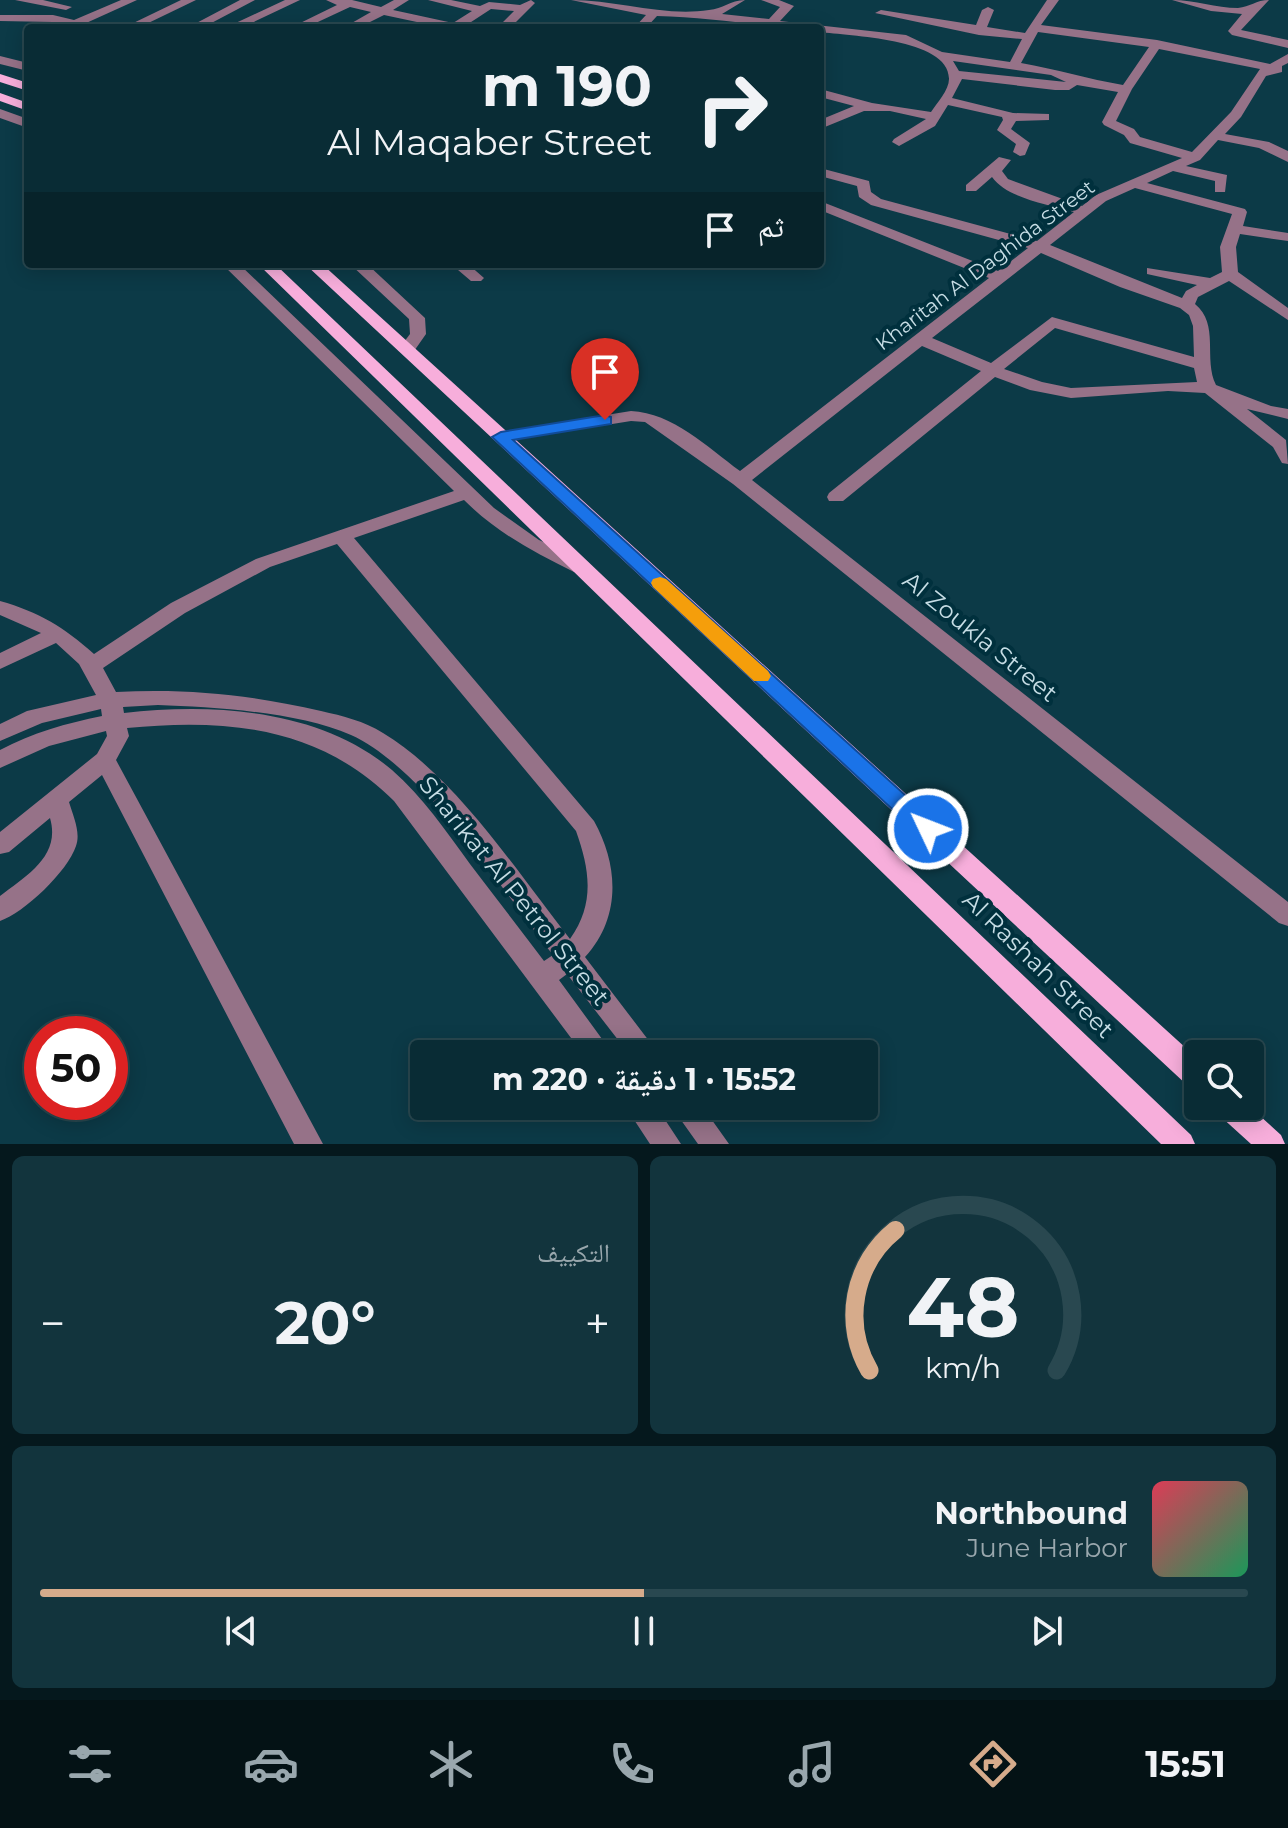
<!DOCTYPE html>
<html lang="ar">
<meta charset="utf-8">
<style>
:root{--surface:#092c35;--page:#12343d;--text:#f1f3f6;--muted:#99a7ad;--line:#294850;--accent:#d6ab8b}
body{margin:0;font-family:Montserrat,"Noto Naskh Arabic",sans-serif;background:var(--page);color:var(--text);direction:rtl;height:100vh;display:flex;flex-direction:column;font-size:30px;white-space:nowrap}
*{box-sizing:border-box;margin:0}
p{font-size:26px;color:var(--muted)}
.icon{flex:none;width:44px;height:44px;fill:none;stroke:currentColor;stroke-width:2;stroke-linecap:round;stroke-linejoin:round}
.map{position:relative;height:1144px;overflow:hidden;direction:ltr}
.details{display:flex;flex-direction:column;gap:12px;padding:12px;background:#05181d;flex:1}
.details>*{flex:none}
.banner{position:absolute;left:24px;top:24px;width:800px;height:244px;border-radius:8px;box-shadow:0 4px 20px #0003,0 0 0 2px var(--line);direction:rtl;background:#092c35;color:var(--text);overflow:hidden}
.buttons{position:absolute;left:1184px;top:1040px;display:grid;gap:16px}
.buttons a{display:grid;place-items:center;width:80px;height:80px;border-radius:8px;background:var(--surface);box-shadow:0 4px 20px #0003,0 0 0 2px var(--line);font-size:40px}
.speed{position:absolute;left:24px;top:1016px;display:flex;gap:16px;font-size:40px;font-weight:700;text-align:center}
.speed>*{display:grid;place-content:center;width:104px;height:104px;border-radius:50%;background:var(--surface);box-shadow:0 4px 20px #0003,0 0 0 2px var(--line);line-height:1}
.speed .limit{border:12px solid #d22;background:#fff;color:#111}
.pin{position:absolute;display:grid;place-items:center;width:68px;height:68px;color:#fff;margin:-82px -34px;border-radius:50% 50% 50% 0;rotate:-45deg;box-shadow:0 0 8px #0007}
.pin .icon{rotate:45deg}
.me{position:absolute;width:88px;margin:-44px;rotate:313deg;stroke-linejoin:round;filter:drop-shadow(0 0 6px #0008)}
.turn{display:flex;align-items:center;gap:28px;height:168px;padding:0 40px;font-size:36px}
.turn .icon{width:104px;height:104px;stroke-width:2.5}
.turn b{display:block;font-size:56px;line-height:68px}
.then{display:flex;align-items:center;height:76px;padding:0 40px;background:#0003;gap:16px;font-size:30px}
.big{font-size:60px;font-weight:700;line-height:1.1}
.details .tile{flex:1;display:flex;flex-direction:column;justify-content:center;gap:12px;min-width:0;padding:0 28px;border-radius:12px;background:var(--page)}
.details .dial{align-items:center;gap:0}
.dial svg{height:208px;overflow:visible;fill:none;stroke:var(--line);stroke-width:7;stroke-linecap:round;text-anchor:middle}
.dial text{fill:var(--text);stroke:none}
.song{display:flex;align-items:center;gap:24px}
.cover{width:96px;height:96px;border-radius:12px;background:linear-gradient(135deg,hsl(350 70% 55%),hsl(150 70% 35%))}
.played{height:8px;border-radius:4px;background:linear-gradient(90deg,var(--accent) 50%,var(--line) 50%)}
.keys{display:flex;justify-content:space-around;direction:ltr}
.heat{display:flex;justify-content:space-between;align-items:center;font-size:44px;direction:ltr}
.details .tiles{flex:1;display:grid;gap:12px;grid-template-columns:1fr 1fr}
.tile:last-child{grid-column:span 2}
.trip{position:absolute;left:410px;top:1040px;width:468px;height:80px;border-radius:8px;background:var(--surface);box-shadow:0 4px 20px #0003,0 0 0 2px var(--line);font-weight:700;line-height:80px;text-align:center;direction:rtl}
.tabs{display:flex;height:128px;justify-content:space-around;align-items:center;background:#041215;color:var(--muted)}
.tabs .icon{width:56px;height:56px}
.tabs .selected{color:var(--accent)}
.tabs b{font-size:36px;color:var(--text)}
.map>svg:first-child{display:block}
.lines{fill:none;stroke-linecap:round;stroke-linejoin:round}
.minor{fill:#967288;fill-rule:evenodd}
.major{fill:#f7aedb;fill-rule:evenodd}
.route{fill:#1a73e8;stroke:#114b97;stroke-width:2}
.slow{fill:#f59e0b}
.labels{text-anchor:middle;stroke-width:8;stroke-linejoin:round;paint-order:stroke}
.far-street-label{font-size:20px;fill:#c6dde5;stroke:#00303d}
.street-label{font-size:24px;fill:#c6dde5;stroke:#00303d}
</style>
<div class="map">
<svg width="1288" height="1144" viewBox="0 0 1288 1144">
<rect width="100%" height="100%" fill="#0c3a47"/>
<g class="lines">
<path class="minor" d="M15 0H43L72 7 66 10Z
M121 0H137L84 24 90 28H75L53 22 0 21V15H53L74 20Z
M181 0H196L138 28H123Z
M240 0H255L202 28H187Z
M285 0H300L241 28H225Z
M326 0H352L381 7 394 0H409L393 10 453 23 472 11 428 0H451L480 6 489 2 520 5 531 0 535 3 510 28H497L514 11 491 9 465 26 467 28H445L384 15 358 28H343L371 12 350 7 305 28H290L337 5Z
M571 0C617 0 664 17 709 10 723 9 730 0 745 0L722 14 769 19 780 7 761 0H779L794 6 780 21 906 35 942 52 1010 62 1022 39 979 35 875 13 881 10 976 25 982 10 988 7 994 10 987 27 1025 33 1047 0H1059L1041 25 1157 40 1270 64 1288 54V63L1282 66V72L1266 76 1241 117 1225 134 1269 142 1288 151V162L1259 148 1218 140 1200 160 1186 166 1227 175 1225 192H1215V181L1173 171 1147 183 1245 209 1247 212 1243 226 1288 233V241L1240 234 1236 247 1238 272 1288 308V320L1229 281 1198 297 1195 304C1220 324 1203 359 1216 385L1271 406 1288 409V419L1247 409 1286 440 1288 464 1282 463 1273 447 1205 393 1168 391 1071 398 1030 390 995 377 843 501H829L827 497 829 493 981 371 922 346 752 480 1288 902V926L1279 923 733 484 645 422 631 421 501 442 492 437 501 432 631 411C673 413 707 447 740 471L989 278 820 210V201L998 271 1028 248 871 205 859 197 857 186 820 176V168L869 181 871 192 881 199 1037 241 1074 212C1048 204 1008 199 992 177L976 191H966V185L999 157 1011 160 1002 171 1008 179 1082 206 1096 195 1182 158 1130 143 1124 135 1104 125 1102 122 1118 92 1077 85 1069 90H1055L962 79 952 98 1013 113 1049 114V120L1016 121 1011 129 1030 143 1025 155 1020 156 1013 152 1016 144 997 130 1003 120 1002 117 948 105 935 126 899 146 892 142 894 139 926 119 890 111H864L820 129V120L854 106 820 97V89L872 103 931 112C937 103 949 90 949 79 950 38 848 36 820 32V28C765 28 712 17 657 16L646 28H634L646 15ZM1038 32 1149 47 1123 85C1088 79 1056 69 1021 63ZM1159 49 1260 69 1231 112 1192 152 1140 137 1134 129 1116 121 1132 89ZM953 61 1051 75 1066 82 959 71ZM1135 188 1232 214 1220 247 1222 272 1210 278 1147 268V274L1197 285 1186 291 1182 298 1050 245 1106 201ZM1041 253 1120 287 1180 308 1189 315 1193 326 1194 357 1052 317 991 363 932 338ZM1055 328 1194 368 1197 382 1071 388 1042 382 1004 369Z
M1172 0C1195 0 1216 8 1238 8 1250 7 1256 0 1269 0L1241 30 1288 40V48L1232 35 1228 31 1242 14 1211 11Z
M542 24 547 26 549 28H536Z
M0 56 28 63V71L0 64Z
M0 109 28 119V128L0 118Z
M222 264H239L494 508 539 540 588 562 591 567 581 573 574 572C533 552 496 532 464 500L354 538 594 821C619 866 621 918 585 957L659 1054H629L567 974 559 980 613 1054H583L394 801C320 727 227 718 127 728L129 736 116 760 323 1144H294L102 775 69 802C73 816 81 832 76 846 68 871 24 913 0 921V896C27 875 61 856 50 818L9 852 0 854V832L97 754 107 736 106 731 49 746 0 768V750C32 733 67 723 102 716L101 709 42 723 0 741V724L27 711 96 695 79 664 56 643 0 669V653L41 633 0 615V601C39 612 64 627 94 654L171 603 256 559 454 491ZM337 544 576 831C590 870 595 904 570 939 517 872 456 777 383 733 364 721 343 716 321 711 252 695 187 688 116 692L103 668 185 613 270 567ZM158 705C215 707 298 712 351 735 424 768 503 891 553 955L544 961C520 929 495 897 470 864 446 831 423 797 392 770 320 709 214 703 124 713L123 707Z
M350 264H367L425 318 426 334 412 354 406 355 398 350 410 334 409 319Z
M451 264H468L484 278 481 281H471Z
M625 1106H656L681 1144H650Z
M671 1106H702L729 1144H698Z"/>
<path class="major" d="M0 74 28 83V91L0 82Z
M0 93 28 103V111L0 101Z
M258 264H275L1191 1135 1195 1144H1161Z
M305 264H322L1198 1059V1089L1188 1086Z
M1215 1106H1249L1281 1135 1285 1144H1251L1219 1115Z"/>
</g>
<path class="route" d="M605 415 611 417V424L513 440 936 823 939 829 936 835 928 838 920 835 492 437 501 432Z"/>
<path class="slow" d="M660 577 666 579 768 671 771 676 768 681H754L653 587 651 583 653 579Z"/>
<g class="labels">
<g class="far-street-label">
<text transform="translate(985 265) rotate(-37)" y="7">Kharitah Al Daghida Street</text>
</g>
<g class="street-label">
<text transform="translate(980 637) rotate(39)" y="8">Al Zoukla Street</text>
<text transform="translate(514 891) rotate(51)" y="8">Sharikat Al Petrol Street</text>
<text transform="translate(1038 965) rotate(44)" y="8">Al Rashah Street</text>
</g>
</g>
</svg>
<div class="buttons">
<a><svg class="icon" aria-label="search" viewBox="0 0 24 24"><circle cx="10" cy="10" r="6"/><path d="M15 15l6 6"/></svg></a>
</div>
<div class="speed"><div class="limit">50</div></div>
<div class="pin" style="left:605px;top:420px;background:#d93025"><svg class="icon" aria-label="arrive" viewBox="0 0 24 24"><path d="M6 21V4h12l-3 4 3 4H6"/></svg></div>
<svg class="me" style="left:928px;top:829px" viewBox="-20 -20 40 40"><circle r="17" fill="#1a73e8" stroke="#fff" stroke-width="3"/><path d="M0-11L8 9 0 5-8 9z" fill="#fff"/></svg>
<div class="trip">15:52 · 1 دقيقة · 220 m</div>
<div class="banner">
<div class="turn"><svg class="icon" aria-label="right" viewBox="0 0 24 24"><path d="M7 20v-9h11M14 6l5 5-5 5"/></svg><div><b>190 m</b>Al Maqaber Street</div></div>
<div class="then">ثم<svg class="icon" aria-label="arrive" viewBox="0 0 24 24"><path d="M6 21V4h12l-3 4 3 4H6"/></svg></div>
</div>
</div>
<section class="details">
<div class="tiles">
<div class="tile dial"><svg viewBox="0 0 100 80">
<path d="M14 69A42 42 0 1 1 86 69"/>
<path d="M14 69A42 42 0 0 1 24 15" stroke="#d6ab8b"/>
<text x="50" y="56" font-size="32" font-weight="700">48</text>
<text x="50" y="72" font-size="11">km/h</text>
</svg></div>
<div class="tile"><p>التكييف</p>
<div class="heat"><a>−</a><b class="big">20°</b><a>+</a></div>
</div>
<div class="tile">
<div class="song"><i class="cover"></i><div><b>Northbound</b><p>June Harbor</p></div></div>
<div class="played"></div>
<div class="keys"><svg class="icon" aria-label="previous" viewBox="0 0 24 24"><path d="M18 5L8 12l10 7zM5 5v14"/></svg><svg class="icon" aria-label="pause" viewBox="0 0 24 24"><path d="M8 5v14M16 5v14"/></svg><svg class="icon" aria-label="next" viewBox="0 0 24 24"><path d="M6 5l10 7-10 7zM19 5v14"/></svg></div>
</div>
</div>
</section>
<nav class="tabs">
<b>15:51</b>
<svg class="icon selected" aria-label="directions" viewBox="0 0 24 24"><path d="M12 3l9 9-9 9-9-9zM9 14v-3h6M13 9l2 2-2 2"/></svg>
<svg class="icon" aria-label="music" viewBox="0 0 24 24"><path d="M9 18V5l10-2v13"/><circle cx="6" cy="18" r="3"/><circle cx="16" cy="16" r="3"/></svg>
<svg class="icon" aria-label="phone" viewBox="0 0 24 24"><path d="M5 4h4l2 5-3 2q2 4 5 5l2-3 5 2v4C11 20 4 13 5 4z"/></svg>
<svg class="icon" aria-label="climate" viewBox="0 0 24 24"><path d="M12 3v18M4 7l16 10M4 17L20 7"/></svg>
<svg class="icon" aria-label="car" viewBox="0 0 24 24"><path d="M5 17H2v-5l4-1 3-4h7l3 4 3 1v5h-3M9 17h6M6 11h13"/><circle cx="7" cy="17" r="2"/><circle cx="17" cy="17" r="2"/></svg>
<svg class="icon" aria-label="filters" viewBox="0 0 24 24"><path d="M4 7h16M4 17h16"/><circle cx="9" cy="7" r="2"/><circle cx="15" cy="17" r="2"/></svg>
</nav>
